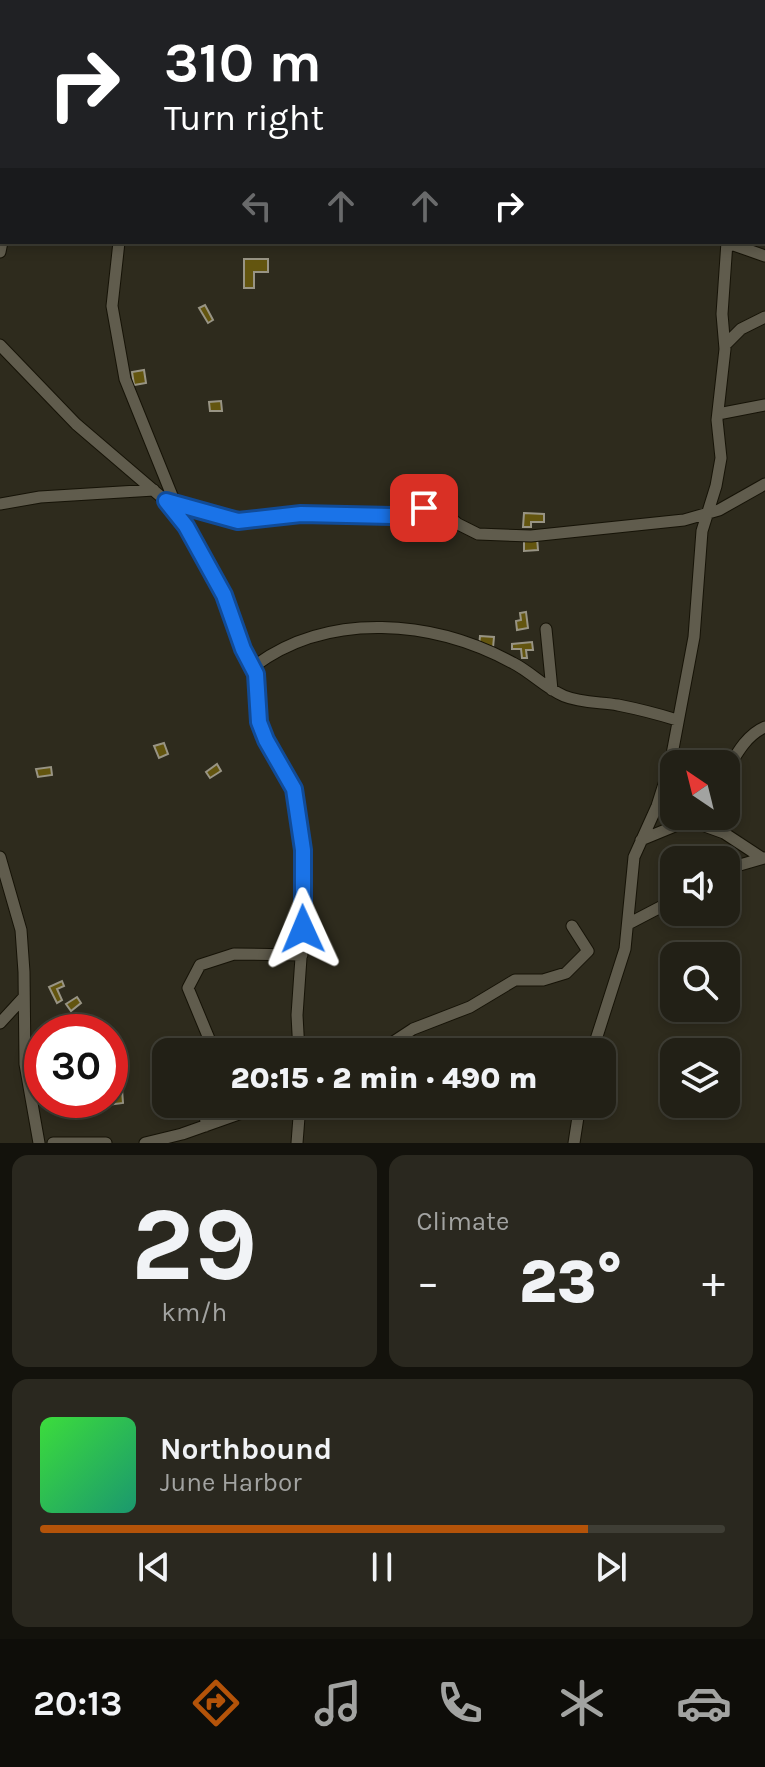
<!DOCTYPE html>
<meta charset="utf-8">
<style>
:root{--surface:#222016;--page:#2a281f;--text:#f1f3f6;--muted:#a2a3a1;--line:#3f3e35;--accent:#b45309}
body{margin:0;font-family:Karla,sans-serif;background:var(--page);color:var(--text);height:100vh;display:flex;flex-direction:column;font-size:30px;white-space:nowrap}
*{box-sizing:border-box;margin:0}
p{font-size:26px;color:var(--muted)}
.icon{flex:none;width:44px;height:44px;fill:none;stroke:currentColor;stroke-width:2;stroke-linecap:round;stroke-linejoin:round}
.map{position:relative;height:1143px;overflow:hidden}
.side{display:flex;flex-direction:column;gap:12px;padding:12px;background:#13120c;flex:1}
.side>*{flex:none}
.banner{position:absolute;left:0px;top:0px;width:766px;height:244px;box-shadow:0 4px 12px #0003,0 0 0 2px var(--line);background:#202124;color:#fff;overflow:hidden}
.needle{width:52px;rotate:325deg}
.buttons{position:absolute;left:660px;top:750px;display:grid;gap:16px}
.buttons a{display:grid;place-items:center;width:80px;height:80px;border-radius:16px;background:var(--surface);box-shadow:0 4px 12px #0003,0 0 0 2px var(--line);font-size:40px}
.speed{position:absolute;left:24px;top:1014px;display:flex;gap:16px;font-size:40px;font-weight:700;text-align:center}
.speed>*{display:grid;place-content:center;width:104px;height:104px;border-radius:50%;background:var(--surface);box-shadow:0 4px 12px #0003,0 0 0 2px var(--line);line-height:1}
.speed .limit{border:12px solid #d22;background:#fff;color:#111}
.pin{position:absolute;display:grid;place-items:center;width:68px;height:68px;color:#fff;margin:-34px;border-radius:16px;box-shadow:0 4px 12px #0006}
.me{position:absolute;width:88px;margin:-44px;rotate:359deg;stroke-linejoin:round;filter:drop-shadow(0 0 6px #0008)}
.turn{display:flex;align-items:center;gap:28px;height:168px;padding:0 32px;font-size:36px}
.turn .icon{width:104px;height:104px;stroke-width:2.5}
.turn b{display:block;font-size:56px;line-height:68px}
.lanes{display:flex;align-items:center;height:76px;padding:0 32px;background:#0003;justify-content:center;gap:40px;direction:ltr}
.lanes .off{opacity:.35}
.big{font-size:60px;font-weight:800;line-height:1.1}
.side .card{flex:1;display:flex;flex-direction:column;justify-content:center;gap:12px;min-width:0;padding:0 28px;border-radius:16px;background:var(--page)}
.side .dial{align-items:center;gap:0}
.dial b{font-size:104px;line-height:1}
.song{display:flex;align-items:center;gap:24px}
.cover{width:96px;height:96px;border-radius:12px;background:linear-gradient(135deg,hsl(120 70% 55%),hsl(160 70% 35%))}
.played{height:8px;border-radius:4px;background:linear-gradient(90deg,var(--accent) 80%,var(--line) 80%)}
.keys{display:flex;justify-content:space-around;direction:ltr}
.heat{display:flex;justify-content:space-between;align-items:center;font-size:44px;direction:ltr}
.side .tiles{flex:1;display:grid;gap:12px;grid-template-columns:1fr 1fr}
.card:last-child{grid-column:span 2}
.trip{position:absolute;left:152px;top:1038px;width:464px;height:80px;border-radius:16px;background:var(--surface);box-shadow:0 4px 12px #0003,0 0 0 2px var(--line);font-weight:800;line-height:80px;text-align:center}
.tabs{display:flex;height:128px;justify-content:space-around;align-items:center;background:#0e0d09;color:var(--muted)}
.tabs .icon{width:56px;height:56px}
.tabs .selected{color:var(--accent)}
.tabs b{font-size:36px;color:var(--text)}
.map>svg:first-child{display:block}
.building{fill:#63550f;stroke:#989484;stroke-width:2}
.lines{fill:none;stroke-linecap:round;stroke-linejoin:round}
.minor-casing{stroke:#161307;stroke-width:13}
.minor{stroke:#605c4d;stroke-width:11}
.route-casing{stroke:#114b97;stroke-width:20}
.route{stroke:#1a73e8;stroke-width:14}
</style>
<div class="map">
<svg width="765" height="1143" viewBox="0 0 765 1143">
<rect width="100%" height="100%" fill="#2e2b1d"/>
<path class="building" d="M244 259H268V272H254V288H244Z
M205 305 213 320 208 323 199 308Z
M144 370 146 383 134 385 132 372Z
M221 401 222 411H210L209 402Z
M524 513 544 514V522H531V527H523Z
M537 537 538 550 524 551V538Z
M526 612 528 628 517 630 516 621 521 620 520 613Z
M480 636 494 637 493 648 479 647Z
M532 642 533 650H526L527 658H522L521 649H512V644Z
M164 743 168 754 159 758 154 746Z
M217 764 221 771 210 778 206 772Z
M51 767 52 775 38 777 36 769Z
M62 981 64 986 57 989 62 1000 57 1003 49 987Z
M77 997 81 1003 71 1011 66 1004Z
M122 1089 123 1103 107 1105 110 1090Z"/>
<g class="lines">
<defs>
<path id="minor" d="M685 0 686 2
M756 0 757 2
M62 2V0
M176 2V0
M295 2 296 0
M332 2 339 0
M354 2V0
M764 9 765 8
M0 29 2 28
M0 226 2 224
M119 242 112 306 125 379 175 503
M728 243 765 256
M0 252 2 242
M0 345 76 424 166 501 186 526 224 595 243 649 256 674 261 727 271 751 294 789 298 809 303 850V929L297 1015 299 1052
M725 345 741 329 765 317
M718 414 765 405
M167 501 238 521 301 514 392 516 424 508 443 512 458 524 478 534 531 536 684 520 719 510 765 484
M0 504 40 497 154 490
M546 629 552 690
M253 667C329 610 434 620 513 663 531 672 545 688 564 696 581 703 601 702 618 705 638 709 658 714 677 720
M726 772C736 755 746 735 765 727
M677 816 724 833 762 858
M641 840 692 819
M0 857 21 930 24 972 25 1064 39 1143
M726 869 764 858
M628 924 674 900
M0 1023 24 997
M211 1052 210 1041 188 988 200 965 234 954 302 955
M378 1052 413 1029 470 1007 515 980H543L566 973 588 951 572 926
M592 1052 625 949 634 857 657 806 670 765 694 637 702 531 716 486 721 458 717 420 725 349 722 314 727 242
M205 1104 206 1126
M53 1143H106
M145 1143 182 1134 250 1110 285 1104
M297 1143 300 1104
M574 1143 580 1104"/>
</defs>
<use href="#minor" class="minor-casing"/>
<use href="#minor" class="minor"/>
</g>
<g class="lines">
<defs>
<path id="route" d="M303 929V850L294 789 266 740 259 722 256 674 243 649 224 595 186 526 166 501 238 521 301 514 392 516 424 508"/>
</defs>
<use href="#route" class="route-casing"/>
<use href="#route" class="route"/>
</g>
</svg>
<div class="buttons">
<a><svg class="needle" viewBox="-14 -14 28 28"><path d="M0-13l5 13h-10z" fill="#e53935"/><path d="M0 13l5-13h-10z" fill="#a2a3a1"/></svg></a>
<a><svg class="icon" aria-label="sound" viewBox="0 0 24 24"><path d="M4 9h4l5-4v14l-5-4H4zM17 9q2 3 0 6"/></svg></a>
<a><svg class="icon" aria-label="search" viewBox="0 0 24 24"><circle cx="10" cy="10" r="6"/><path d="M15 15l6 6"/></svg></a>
<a><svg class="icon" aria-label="layers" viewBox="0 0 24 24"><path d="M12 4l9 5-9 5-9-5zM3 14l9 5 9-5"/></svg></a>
</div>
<div class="speed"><div class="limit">30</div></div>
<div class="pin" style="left:424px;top:508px;background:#d93025"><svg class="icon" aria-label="arrive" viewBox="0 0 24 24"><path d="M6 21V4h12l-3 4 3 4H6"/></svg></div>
<svg class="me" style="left:303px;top:929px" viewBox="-20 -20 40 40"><path d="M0-17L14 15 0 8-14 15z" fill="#1a73e8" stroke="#fff" stroke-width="4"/></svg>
<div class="trip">20:15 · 2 min · 490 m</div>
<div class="banner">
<div class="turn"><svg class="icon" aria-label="right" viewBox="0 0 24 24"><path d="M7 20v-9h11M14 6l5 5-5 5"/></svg><div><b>310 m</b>Turn right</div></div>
<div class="lanes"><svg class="icon off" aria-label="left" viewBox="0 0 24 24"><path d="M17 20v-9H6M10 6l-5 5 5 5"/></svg><svg class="icon off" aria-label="ahead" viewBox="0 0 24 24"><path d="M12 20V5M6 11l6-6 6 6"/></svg><svg class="icon off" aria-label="ahead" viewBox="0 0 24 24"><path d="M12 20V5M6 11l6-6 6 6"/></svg><svg class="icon" aria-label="right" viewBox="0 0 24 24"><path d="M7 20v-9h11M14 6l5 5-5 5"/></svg></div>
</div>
</div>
<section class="side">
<div class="tiles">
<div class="card dial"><b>29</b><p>km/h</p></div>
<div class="card"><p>Climate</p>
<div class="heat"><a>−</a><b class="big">23°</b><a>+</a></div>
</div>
<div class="card">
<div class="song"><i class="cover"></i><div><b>Northbound</b><p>June Harbor</p></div></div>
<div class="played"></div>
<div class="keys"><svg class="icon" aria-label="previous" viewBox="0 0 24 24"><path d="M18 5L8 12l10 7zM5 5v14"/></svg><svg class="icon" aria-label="pause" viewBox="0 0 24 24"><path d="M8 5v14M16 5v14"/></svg><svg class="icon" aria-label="next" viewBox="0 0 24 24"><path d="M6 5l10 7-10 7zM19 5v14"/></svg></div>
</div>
</div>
</section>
<nav class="tabs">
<b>20:13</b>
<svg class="icon selected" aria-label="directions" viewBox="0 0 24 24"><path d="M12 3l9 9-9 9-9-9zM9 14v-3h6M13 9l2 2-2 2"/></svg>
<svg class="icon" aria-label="music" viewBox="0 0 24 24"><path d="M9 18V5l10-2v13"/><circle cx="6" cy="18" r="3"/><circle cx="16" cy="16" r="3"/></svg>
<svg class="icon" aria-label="phone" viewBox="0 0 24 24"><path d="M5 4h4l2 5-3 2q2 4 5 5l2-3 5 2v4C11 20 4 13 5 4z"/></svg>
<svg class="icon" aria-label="climate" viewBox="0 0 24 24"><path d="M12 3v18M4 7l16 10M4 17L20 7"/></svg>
<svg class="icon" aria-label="car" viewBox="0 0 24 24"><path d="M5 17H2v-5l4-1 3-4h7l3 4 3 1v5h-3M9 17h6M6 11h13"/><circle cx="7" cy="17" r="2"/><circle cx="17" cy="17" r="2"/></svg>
</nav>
